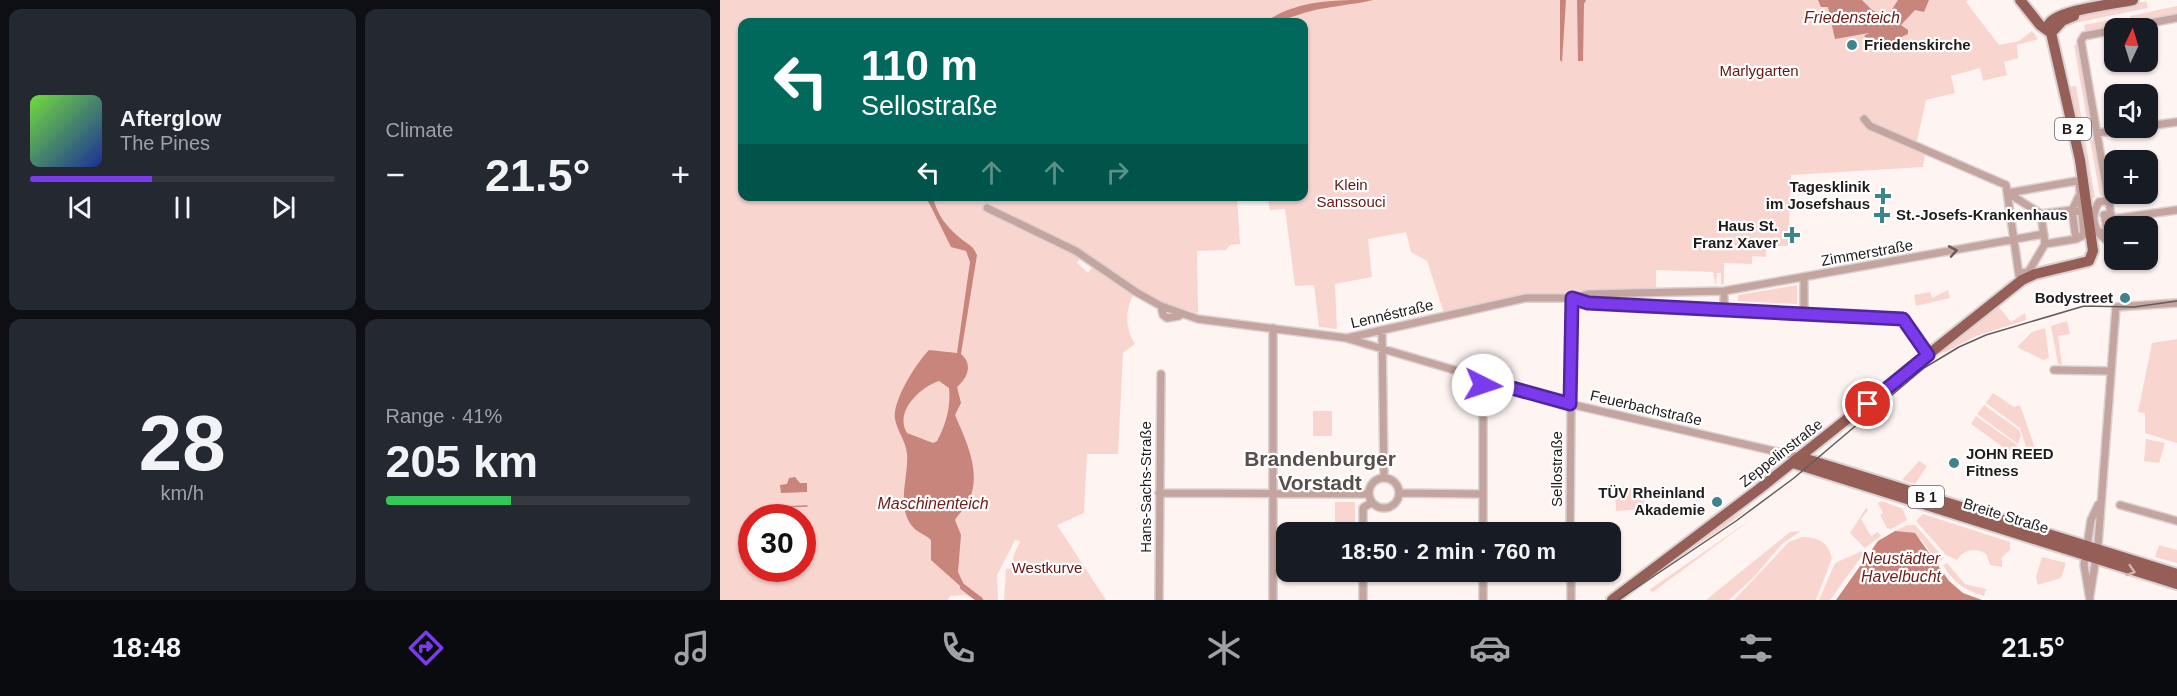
<!DOCTYPE html>
<meta charset="utf-8">
<style>
:root{--surface:#171b24;--page:#242831;--text:#f1f3f6;--muted:#9ea1a6;--line:#363941;--accent:#7c3aed}
body{margin:0;font-family:Arial,sans-serif;background:var(--page);color:var(--text);height:100vh;display:flex;flex-direction:column;font-size:22px;white-space:nowrap}
*{box-sizing:border-box;margin:0}
p{font-size:20px;color:var(--muted)}
.icon{flex:none;width:33px;height:33px;fill:none;stroke:currentColor;stroke-width:2;stroke-linecap:round;stroke-linejoin:round}
.map{position:relative;flex:1;overflow:hidden}
.details{display:flex;flex-direction:column;gap:9px;padding:9px;background:#0d0f14;width:720px}
.details>*{flex:none}
.banner{position:absolute;left:18px;top:18px;width:570px;height:183px;border-radius:12px;box-shadow:0 2px 4px #0004;background:#00695c;color:#fff;overflow:hidden}
.needle{width:39px;rotate:4deg}
.buttons{position:absolute;left:1384px;top:18px;display:grid;gap:12px}
.buttons a{display:grid;place-items:center;width:54px;height:54px;border-radius:12px;background:var(--surface);box-shadow:0 2px 4px #0004;font-size:30px}
.speed{position:absolute;left:18px;top:504px;display:flex;gap:12px;font-size:30px;font-weight:700;text-align:center}
.speed>*{display:grid;place-content:center;width:78px;height:78px;border-radius:50%;background:var(--surface);box-shadow:0 2px 4px #0004;line-height:1}
.speed .limit{border:9px solid #d22;background:#fff;color:#111}
.pin{position:absolute;display:grid;place-items:center;width:51px;height:51px;color:#fff;margin:-26px;border:3px solid #fff;border-radius:50%;box-shadow:0 2px 6px #0007}
.me{position:absolute;width:66px;margin:-33px;rotate:94deg;stroke-linejoin:round;filter:drop-shadow(0 0 4px #0008)}
.turn{display:flex;align-items:center;gap:21px;height:126px;padding:0 24px;font-size:27px}
.turn .icon{width:78px;height:78px;stroke-width:2.5}
.turn b{display:block;font-size:42px;line-height:51px}
.lanes{display:flex;align-items:center;height:57px;padding:0 24px;background:#0003;justify-content:center;gap:30px;direction:ltr}
.lanes .off{opacity:.35}
.big{font-size:45px;font-weight:700;line-height:1.1}
.details .tile{flex:1;display:flex;flex-direction:column;justify-content:center;gap:9px;min-width:0;padding:0 21px;border-radius:12px;background:var(--page)}
.details .dial{align-items:center;gap:0}
.dial b{font-size:78px;line-height:1}
.song{display:flex;align-items:center;gap:18px}
.cover{width:72px;height:72px;border-radius:9px;background:linear-gradient(135deg,hsl(100 70% 55%),hsl(230 70% 35%))}
.played{height:6px;border-radius:3px;background:linear-gradient(90deg,var(--accent) 40%,var(--line) 40%)}
.keys{display:flex;justify-content:space-around;direction:ltr}
.heat{display:flex;justify-content:space-between;align-items:center;font-size:33px;direction:ltr}
.charge{height:9px;border-radius:4px;background:linear-gradient(90deg,#34c759 41%,var(--line) 0)}
.details .tiles{flex:1;display:grid;gap:9px;grid-template-columns:repeat(2,1fr)}
.trip{position:absolute;left:556px;top:522px;width:345px;height:60px;border-radius:12px;background:var(--surface);box-shadow:0 2px 4px #0004;font-weight:700;line-height:60px;text-align:center}
.menu{display:flex;height:96px;justify-content:space-around;align-items:center;background:#090b0e;color:var(--muted)}
.menu .icon{width:42px;height:42px}
.menu .active{color:var(--accent)}
.menu b{font-size:27px;color:var(--text)}
main{display:flex;flex:1;min-height:0}
.map>svg:first-child{display:block}
.green{fill:#f9d5d0;fill-rule:evenodd}
.water{fill:#c8857b;fill-rule:evenodd}
.lines{fill:none;stroke-linecap:round;stroke-linejoin:round}
.stream{stroke:#c8857b;stroke-width:1.5}
.canal{stroke:#c8857b;stroke-width:6}
.street-casing{stroke:#dbd1d0;stroke-width:10}
.primary-casing{stroke:#dbd1d0;stroke-width:14}
.street{stroke:#c4a49f;stroke-width:7}
.primary{stroke:#955e57;stroke-width:10}
.tram{stroke:#625c5b;stroke-width:1.5}
.oneway{stroke:#6a5957}
.oneway2{stroke:#cfb7b3}
.route-casing{stroke:#51269a;stroke-width:15}
.route{stroke:#7c3aed;stroke-width:10}
.poi-dot{fill:#3e848e;stroke:#fff;stroke-width:2}
.labels{text-anchor:middle;stroke-width:4.5;stroke-linejoin:round;paint-order:stroke}
.shield{fill:#fff;stroke:#646060;stroke-width:1.5}
.shield-label{font-size:14px;font-weight:bold;fill:#211c1c}
.poi-label{font-size:15px;font-weight:bold;fill:#211c1c;stroke:#fff;text-anchor:end}
.park-label{font-size:15px;fill:#671511;stroke:#fff}
.street-label{font-size:15px;fill:#211c1c;stroke:#fff}
.water-label{font-size:16px;font-style:italic;fill:#72201b;stroke:#fff}
.district-label{font-size:21px;font-weight:bold;fill:#5a4f4d;stroke:#fff}
</style>
<main>
<section class="details">
<div class="tiles">
<div class="tile">
<div class="song"><i class="cover"></i><div><b>Afterglow</b><p>The Pines</p></div></div>
<div class="played"></div>
<div class="keys"><svg class="icon" aria-label="previous" viewBox="0 0 24 24"><path d="M18 5L8 12l10 7zM5 5v14"/></svg><svg class="icon" aria-label="pause" viewBox="0 0 24 24"><path d="M8 5v14M16 5v14"/></svg><svg class="icon" aria-label="next" viewBox="0 0 24 24"><path d="M6 5l10 7-10 7zM19 5v14"/></svg></div>
</div>
<div class="tile"><p>Climate</p>
<div class="heat"><a>−</a><b class="big">21.5°</b><a>+</a></div>
</div>
<div class="tile dial"><b>28</b><p>km/h</p></div>
<div class="tile"><p>Range · 41%</p><b class="big">205 km</b><div class="charge"></div></div>
</div>
</section>
<div class="map">
<svg width="1457" height="600" viewBox="0 0 1457 600">
<rect width="100%" height="100%" fill="#fef4f2"/>
<path class="green" d="M0 0H1248L1246 2 1279 45 1299 41 1312 31 1318 39 1297 45 1298 58 1284 62 1287 75 1263 81 1260 68 1231 76 1235 93 1206 100 1197 141 1206 150 1203 167 1071 175 1068 246H1046V257L1032 256V264L1004 263V284L1001 285V273H997L996 287 993 272 936 270V293L806 298 725 316 707 261 691 252 686 232 648 239 652 277 615 284 617 329 599 327 594 285 575 286 565 209 550 210 547 197 584 196V22H22V196L517 197 520 244 510 245 506 250 477 251 478 313 442 303 361 257 357 263 368 273 373 266 414 294C405 308 405 330 415 344L403 353 398 454H367L364 513 337 525 386 600H284L286 569 294 568 293 557 300 541 295 540 277 575 278 600H254L246 595 230 596 228 600H0ZM32 518H82V568H32Z
M1426 1 1428 8 1340 26 1350 19Z
M1457 6V14L1411 23 1410 16Z
M1398 18 1400 25 1365 32 1364 25Z
M1358 44 1372 126H1368L1354 45Z
M1356 86 1375 197 1371 199 1368 168 1349 87Z
M1375 139 1385 198 1380 196 1370 140Z
M1077 285V304L1018 301V295Z
M1228 290 1230 298 1196 306 1194 295 1210 292 1212 298Z
M1278 306 1291 322 1305 313 1306 320 1256 336 1224 353 1222 350Z
M1347 321 1350 334 1338 336 1342 365 1338 364 1331 326Z
M1325 328 1329 358 1323 360 1297 347 1312 332Z
M1457 339V443L1425 433V413L1418 412 1432 343Z
M1273 393 1294 407 1300 405 1315 448 1307 450 1303 462 1301 460 1306 447 1300 428 1266 403Z
M1264 405 1299 430 1301 435 1298 444 1257 414Z
M593 411H612V436H593Z
M1256 416 1297 445 1294 455 1251 424Z
M1426 439 1445 443 1439 463 1424 461Z
M1199 461 1207 466 1195 484 1182 480Z
M923 486 925 509 896 511 895 487Z
M1162 501 1183 509 1187 520 1171 529 1167 528 1160 515 1163 513 1158 503Z
M615 502H635V522L615 523Z
M1029 508 1006 526 940 570 991 530Z
M1146 508 1148 510 1141 519 1151 536 1158 532 1161 536 1145 548 1130 533Z
M1203 514 1290 542V550L1280 559 1282 558V567L1270 565 1266 554C1255 547 1244 549 1237 560L1226 555 1196 521Z
M1033 518 933 592 929 590Z
M1187 525H1195L1224 558 1217 563 1201 539 1175 531Z
M1081 531 1063 543 1033 578 1009 600H986L1070 532Z
M1082 537C1098 537 1108 542 1112 558L1096 600H1014L1069 542Z
M1439 545 1457 550V563L1435 557Z
M1142 551 1144 553 1110 600H1099L1115 563Z
M1322 557 1346 563 1341 578 1318 585 1316 577Z
M1227 563 1245 584 1266 589 1264 596C1244 590 1233 582 1223 565Z"/>
<path class="water" d="M653 0C632 5 611 6 591 11 574 15 561 23 545 22 577 0 614 0 653 0Z
M840 0H846L842 62 840 60Z
M857 0H866L864 4 863 61H858Z
M1098 0H1142L1152 10 1167 17 1178 0H1209L1204 12 1195 10 1181 25 1188 30V34L1152 50V46H1146L1149 40 1144 36 1149 33 1115 39 1112 26 1115 22 1111 20 1108 7H1101Z
M206 197H213C217 215 226 226 240 238 247 244 253 245 257 255L241 354C253 364 248 378 237 387L241 403 235 415C246 441 262 472 249 501 246 508 239 513 235 520L241 535 238 572 248 593 211 560V540C206 535 201 534 196 530 174 511 189 477 187 454 186 441 177 431 175 419 172 401 197 362 209 350L237 353 250 262 246 251 231 247ZM219 381 229 388C231 406 226 425 217 441L213 443 187 433C174 412 200 387 219 381Z
M75 477 80 483H87V492L61 493 60 485 67 484 69 478Z
M1175 531 1195 533 1229 581 1243 593 1262 600H1116L1158 541Z"/>
<g class="lines">
<path class="stream" d="M63 507 87 506"/>
<path class="canal" d="M243 587 260 600"/>
<defs>
<path id="street" d="M1403 28 1457 18
M1144 119 1150 126 1286 185 1299 275 1302 280
M1428 126 1457 122
M1377 133 1419 128
M1288 193 1321 214 1352 210 1361 212
M1288 193 1362 180
M1389 200 1379 202C1370 216 1373 230 1386 240L1394 239
M267 208 356 251 416 292 441 306 478 319 627 338 806 298H852L868 303 1183 319 1208 355
M1390 209 1361 41 1364 36 1395 30
M1384 215 1391 214
M1385 220 1457 210
M1386 225 1392 224
M1374 233 1395 231
M1356 239 1352 210 1359 196
M1325 244 1356 239 1364 235 1359 181
M1302 273 1309 271 1325 244 1321 214
M1084 278V313
M854 298 868 294 1004 291 1324 234
M441 306 443 315 447 318 459 316
M1004 308V291
M553 328V600
M662 331 664 478
M629 339 850 404 1080 457
M1334 370 1391 371
M649 493a15 15 0 1 1 30 0a15 15 0 1 1-30 0Z
M439 493 648 494
M680 493 762 494
M1400 505 1457 521
M643 532V508L652 502
M763 532V380
M850 532 852 298
M763 572V600
M851 572V600
M1370 595 1378 545 1396 307 1457 303
M439 600 441 374
M643 600V572
M1370 600 1364 565 1371 520 1378 505"/>
<path id="primary" d="M1300 0 1320 25 1331 33
M1331 33 1342 21 1354 16
M1080 457 1457 574
M1073 463 1457 584
M892 600 1039 489 1302 280 1315 274 1369 261 1373 251 1360 160 1329 24C1336 10 1395 4 1413 0"/>
</defs>
<use href="#street" class="street-casing"/>
<use href="#primary" class="primary-casing"/>
<use href="#street" class="street"/>
<use href="#primary" class="primary"/>
<path class="tram" d="M898 600 1016 521 1074 478 1204 368 1239 347 1266 335 1364 306 1414 307 1457 301"/>
</g>
<defs><path id="oneway-chevron" d="M-2-3.5L2.5 0L-2 3.5" fill="none" stroke-width="1.6" stroke-linecap="round" stroke-linejoin="round" transform="scale(1.5)"/></defs>
<use class="oneway" href="#oneway-chevron" transform="translate(1233 251) rotate(-10)"/>
<use class="oneway2" href="#oneway-chevron" transform="translate(1411 571) rotate(17)"/>
<g class="lines">
<defs>
<path id="route" d="M763 385V380L850 404 852 298 868 303 1183 319 1208 355 1148 404"/>
</defs>
<use href="#route" class="route-casing"/>
<use href="#route" class="route"/>
</g>
<g class="poi-dot">
<circle cx="1132" cy="45" r="6"/>
<path d="M1160 187h6v6h6v6h-6v6h-6v-6h-6v-6h6z"/>
<path d="M1159 206h6v6h6v6h-6v6h-6v-6h-6v-6h6z"/>
<path d="M1069 226h6v6h6v6h-6v6h-6v-6h-6v-6h6z"/>
<circle cx="1405" cy="298" r="6"/>
<circle cx="1234" cy="463" r="6"/>
<circle cx="997" cy="502" r="6"/>
</g>
<g class="labels">
<g class="shield">
<rect x="1335" y="118" width="36" height="22" rx="4.5"/>
<rect x="1188" y="486" width="36" height="22" rx="4.5"/>
</g>
<g class="shield-label">
<text x="1353" y="134">B 2</text>
<text x="1206" y="502">B 1</text>
</g>
<g class="poi-label">
<text x="1144" y="50" text-anchor="start">Friedenskirche</text>
<text x="1150" y="192">Tagesklinik<tspan x="1150" dy="17">im Josefshaus</tspan></text>
<text x="1176" y="220" text-anchor="start">St.-Josefs-Krankenhaus</text>
<text x="1058" y="231">Haus St.<tspan x="1058" dy="17">Franz Xaver</tspan></text>
<text x="1393" y="303">Bodystreet</text>
<text x="1246" y="459" text-anchor="start">JOHN REED<tspan x="1246" dy="17">Fitness</tspan></text>
<text x="985" y="498">TÜV Rheinland<tspan x="985" dy="17">Akademie</tspan></text>
</g>
<g class="park-label">
<text x="1039" y="76">Marlygarten</text>
<text x="631" y="190">Klein<tspan x="631" dy="17">Sanssouci</tspan></text>
<text x="327" y="573">Westkurve</text>
</g>
<g class="street-label">
<text transform="translate(1147 253) rotate(-10)" y="5">Zimmerstraße</text>
<text transform="translate(672 314) rotate(-13)" y="5">Lennéstraße</text>
<text transform="translate(926 408) rotate(13)" y="5">Feuerbachstraße</text>
<text transform="translate(1061 453) rotate(-38)" y="5">Zeppelinstraße</text>
<text transform="translate(837 469) rotate(-90)" y="5">Sellostraße</text>
<text transform="translate(426 487) rotate(-90)" y="5">Hans-Sachs-Straße</text>
<text transform="translate(1286 516) rotate(17)" y="5">Breite Straße</text>
</g>
<g class="water-label">
<text x="1132" y="23">Friedensteich</text>
<text x="213" y="509">Maschinenteich</text>
<text x="1181" y="564">Neustädter<tspan x="1181" dy="18">Havelbucht</tspan></text>
</g>
<g class="district-label">
<text x="600" y="466">Brandenburger<tspan x="600" dy="24">Vorstadt</tspan></text>
</g>
</g>
</svg>
<div class="buttons">
<a><svg class="needle" viewBox="-14 -14 28 28"><path d="M0-13l5 13h-10z" fill="#e53935"/><path d="M0 13l5-13h-10z" fill="#9ea1a6"/></svg></a>
<a><svg class="icon" aria-label="sound" viewBox="0 0 24 24"><path d="M4 9h4l5-4v14l-5-4H4zM17 9q2 3 0 6"/></svg></a>
<a>+</a>
<a>−</a>
</div>
<div class="speed"><div class="limit">30</div></div>
<div class="pin" style="left:1148px;top:404px;background:#d93025"><svg class="icon" aria-label="arrive" viewBox="0 0 24 24"><path d="M6 21V4h12l-3 4 3 4H6"/></svg></div>
<svg class="me" style="left:763px;top:385px" viewBox="-20 -20 40 40"><circle r="19" fill="#fff"/><path d="M0-13L10 11 0 6-10 11z" fill="#7c3aed"/></svg>
<div class="trip">18:50 · 2 min · 760 m</div>
<div class="banner">
<div class="turn"><svg class="icon" aria-label="left" viewBox="0 0 24 24"><path d="M17 20v-9H6M10 6l-5 5 5 5"/></svg><div><b>110 m</b>Sellostraße</div></div>
<div class="lanes"><svg class="icon" aria-label="left" viewBox="0 0 24 24"><path d="M17 20v-9H6M10 6l-5 5 5 5"/></svg><svg class="icon off" aria-label="ahead" viewBox="0 0 24 24"><path d="M12 20V5M6 11l6-6 6 6"/></svg><svg class="icon off" aria-label="ahead" viewBox="0 0 24 24"><path d="M12 20V5M6 11l6-6 6 6"/></svg><svg class="icon off" aria-label="right" viewBox="0 0 24 24"><path d="M7 20v-9h11M14 6l5 5-5 5"/></svg></div>
</div>
</div>
</main>
<nav class="menu">
<b>18:48</b>
<svg class="icon active" aria-label="directions" viewBox="0 0 24 24"><path d="M12 3l9 9-9 9-9-9zM9 14v-3h6M13 9l2 2-2 2"/></svg>
<svg class="icon" aria-label="music" viewBox="0 0 24 24"><path d="M9 18V5l10-2v13"/><circle cx="6" cy="18" r="3"/><circle cx="16" cy="16" r="3"/></svg>
<svg class="icon" aria-label="phone" viewBox="0 0 24 24"><path d="M5 4h4l2 5-3 2q2 4 5 5l2-3 5 2v4C11 20 4 13 5 4z"/></svg>
<svg class="icon" aria-label="climate" viewBox="0 0 24 24"><path d="M12 3v18M4 7l16 10M4 17L20 7"/></svg>
<svg class="icon" aria-label="car" viewBox="0 0 24 24"><path d="M5 17H2v-5l4-1 3-4h7l3 4 3 1v5h-3M9 17h6M6 11h13"/><circle cx="7" cy="17" r="2"/><circle cx="17" cy="17" r="2"/></svg>
<svg class="icon" aria-label="filters" viewBox="0 0 24 24"><path d="M4 7h16M4 17h16"/><circle cx="9" cy="7" r="2"/><circle cx="15" cy="17" r="2"/></svg>
<b>21.5°</b>
</nav>
